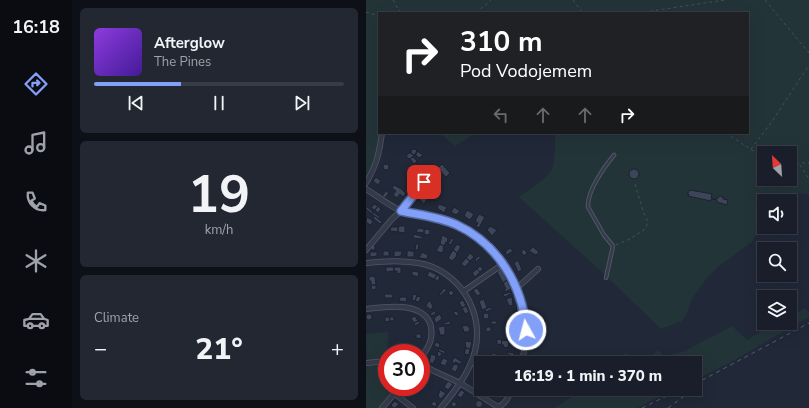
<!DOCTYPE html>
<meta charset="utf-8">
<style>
:root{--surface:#191e2a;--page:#222732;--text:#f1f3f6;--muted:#9fa2a8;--line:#373c47;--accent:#82a0f7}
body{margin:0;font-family:"Nunito Sans",sans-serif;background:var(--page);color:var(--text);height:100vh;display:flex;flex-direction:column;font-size:15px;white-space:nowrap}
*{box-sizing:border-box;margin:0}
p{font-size:13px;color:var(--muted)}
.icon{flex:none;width:22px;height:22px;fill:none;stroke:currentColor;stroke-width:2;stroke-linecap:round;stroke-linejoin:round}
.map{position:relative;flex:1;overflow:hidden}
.panel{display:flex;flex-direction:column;gap:8px;padding:8px;background:#0e1017;width:294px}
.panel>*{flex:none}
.guide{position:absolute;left:12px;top:12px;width:371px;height:122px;border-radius:0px;box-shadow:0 4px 16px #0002,0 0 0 1px var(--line);background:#202124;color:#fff;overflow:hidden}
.needle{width:26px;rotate:335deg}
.tools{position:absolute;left:391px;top:146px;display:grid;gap:8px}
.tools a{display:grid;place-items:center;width:40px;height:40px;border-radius:0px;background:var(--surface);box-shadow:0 4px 16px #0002,0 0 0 1px var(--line);font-size:20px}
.speed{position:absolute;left:12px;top:344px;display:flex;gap:8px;font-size:20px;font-weight:700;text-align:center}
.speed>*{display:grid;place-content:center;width:52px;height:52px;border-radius:50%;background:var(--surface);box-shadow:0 4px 16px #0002,0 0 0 1px var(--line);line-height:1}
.speed .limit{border:6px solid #d22;background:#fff;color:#111}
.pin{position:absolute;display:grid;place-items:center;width:34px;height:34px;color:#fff;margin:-17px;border-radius:8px;box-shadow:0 2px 6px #0006}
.me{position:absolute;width:44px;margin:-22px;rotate:353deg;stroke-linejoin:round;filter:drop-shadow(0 0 3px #0008)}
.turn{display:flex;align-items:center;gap:14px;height:84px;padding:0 16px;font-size:18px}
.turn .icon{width:52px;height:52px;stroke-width:2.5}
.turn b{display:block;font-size:28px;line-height:34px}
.lanes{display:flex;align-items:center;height:38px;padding:0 16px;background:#0003;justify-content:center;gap:20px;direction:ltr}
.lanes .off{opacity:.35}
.big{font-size:30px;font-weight:800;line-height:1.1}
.panel .card{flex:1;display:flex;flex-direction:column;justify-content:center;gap:6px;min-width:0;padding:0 14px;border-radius:6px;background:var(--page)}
.panel .dial{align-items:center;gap:0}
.dial b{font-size:52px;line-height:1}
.song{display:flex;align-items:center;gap:12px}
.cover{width:48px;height:48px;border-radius:6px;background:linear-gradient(135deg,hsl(270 70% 55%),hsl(260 70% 35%))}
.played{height:4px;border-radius:2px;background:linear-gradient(90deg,var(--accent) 35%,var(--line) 35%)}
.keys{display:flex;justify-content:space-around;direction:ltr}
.heat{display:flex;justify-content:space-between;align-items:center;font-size:22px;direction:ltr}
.trip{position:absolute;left:108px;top:356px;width:228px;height:40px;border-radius:0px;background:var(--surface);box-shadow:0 4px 16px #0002,0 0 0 1px var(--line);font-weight:800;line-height:40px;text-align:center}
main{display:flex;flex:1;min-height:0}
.tab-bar{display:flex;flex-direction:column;width:72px;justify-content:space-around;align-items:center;background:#0a0c11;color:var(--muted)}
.tab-bar .icon{width:28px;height:28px}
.tab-bar .current{color:var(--accent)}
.tab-bar b{font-size:18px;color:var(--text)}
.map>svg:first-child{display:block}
.green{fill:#233439;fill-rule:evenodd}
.building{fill:#3d4558;stroke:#1c212f}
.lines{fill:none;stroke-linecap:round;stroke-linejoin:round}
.service-casing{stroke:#525766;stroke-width:4.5}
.minor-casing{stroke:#525766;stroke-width:6}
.path{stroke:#405157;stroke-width:1;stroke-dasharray:3 3;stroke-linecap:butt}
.service{stroke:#343a49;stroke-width:2.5}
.minor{stroke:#343a49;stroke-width:4.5}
.rail{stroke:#565d70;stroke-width:1;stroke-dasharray:4 4;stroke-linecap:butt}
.route-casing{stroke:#5468a1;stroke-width:10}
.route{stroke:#82a0f7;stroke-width:7}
</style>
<main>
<nav class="tab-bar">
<b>16:18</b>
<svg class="icon current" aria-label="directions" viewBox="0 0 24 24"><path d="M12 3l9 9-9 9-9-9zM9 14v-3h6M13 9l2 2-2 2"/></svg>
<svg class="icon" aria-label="music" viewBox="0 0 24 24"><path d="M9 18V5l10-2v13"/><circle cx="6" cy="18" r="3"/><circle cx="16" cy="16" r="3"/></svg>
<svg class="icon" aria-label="phone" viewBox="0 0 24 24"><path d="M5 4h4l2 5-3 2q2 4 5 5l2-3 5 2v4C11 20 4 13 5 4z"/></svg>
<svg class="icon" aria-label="climate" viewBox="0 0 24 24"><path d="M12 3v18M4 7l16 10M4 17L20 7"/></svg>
<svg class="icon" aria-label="car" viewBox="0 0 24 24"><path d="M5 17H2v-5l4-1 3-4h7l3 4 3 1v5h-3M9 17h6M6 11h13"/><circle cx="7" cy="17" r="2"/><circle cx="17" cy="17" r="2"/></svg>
<svg class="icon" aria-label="filters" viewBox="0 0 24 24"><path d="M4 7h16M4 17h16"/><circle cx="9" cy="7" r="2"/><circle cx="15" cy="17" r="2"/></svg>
</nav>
<section class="panel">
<div class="card">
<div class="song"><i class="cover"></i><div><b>Afterglow</b><p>The Pines</p></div></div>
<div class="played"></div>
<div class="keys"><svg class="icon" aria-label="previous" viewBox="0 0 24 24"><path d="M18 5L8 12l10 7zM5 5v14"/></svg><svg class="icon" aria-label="pause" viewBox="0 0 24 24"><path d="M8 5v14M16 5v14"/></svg><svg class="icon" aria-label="next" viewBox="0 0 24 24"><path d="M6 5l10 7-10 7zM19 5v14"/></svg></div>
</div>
<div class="card dial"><b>19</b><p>km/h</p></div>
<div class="card"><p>Climate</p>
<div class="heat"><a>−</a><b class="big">21°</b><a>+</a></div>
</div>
</section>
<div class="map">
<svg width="443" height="408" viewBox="0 0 443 408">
<rect width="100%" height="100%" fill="#212838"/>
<path class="green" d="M0 0H443V195L432 193 421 201H398V222L386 242 354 265 342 276 326 299 320 315 316 321 295 329 238 274 153 197C163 189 177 182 185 171 190 163 189 142 189 133H382V13H13V133H18L6 168 0 175ZM398 153H424V179H398Z
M74 133H110L89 146Z
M439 308 443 313V317L361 364 329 380V363H277L292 350 298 356 317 352 366 326 381 340 411 323H424V316Z
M22 332 21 387H32L14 408H0V370C2 365 0 341 0 334Z
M260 353 277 363H248Z
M216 389H309L271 408H188L204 398Z"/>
<path class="building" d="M45 152a3 3 0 1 1 6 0a3 3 0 1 1-6 0Z
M51 151 57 155 53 158 49 154Z
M43 153H45L48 155 44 159 40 157Z
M47 157 51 161 48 164 44 159Z
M17 167a3 3 0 1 1 6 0a3 3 0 1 1-6 0Z
M76 164 84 173 80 177 76 173 75 171 72 168Z
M263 174a5 5 0 1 1 10 0a5 5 0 1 1-10 0Z
M10 177 15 181 12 185 7 181Z
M68 178 71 182 68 185 67 188 69 191 67 195 61 188Z
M28 185 37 190V191L40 193 37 197 34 194 31 198 27 195 30 191 26 188Z
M324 190 346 194 345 198 351 199 354 196 357 197V199L362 200 361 205 351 202V200L345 199V201L322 196 323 194H321Z
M20 191 23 193 19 198 16 196Z
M57 193 62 198 58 204 52 198Z
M8 204 12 206 9 210 5 208Z
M73 204 81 207 78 213 71 208Z
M0 206 7 212 6 214 0 209Z
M12 206 15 209 12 213 9 210Z
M88 207 94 211 90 215 85 212Z
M101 210 108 214 104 220 98 216Z
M7 212 14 217 13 219 6 214Z
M113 214 119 217 113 228 110 226 112 223 109 221Z
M9 216 16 222 14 224 7 218Z
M1 217 6 220 7 222 4 225 0 222Z
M34 226H39V233L32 232V227Z
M124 226 131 230 126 236 121 230Z
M25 227H32V232L24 231Z
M52 228 58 229V233L50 232Z
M58 232a3 3 0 1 1 6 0a3 3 0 1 1-6 0Z
M48 234 57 237 56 239 47 238Z
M76 235 82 238 81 243 80 242 78 246 74 244Z
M86 238 88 239 85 245 82 244Z
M50 244H53L52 250H49Z
M74 244 78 246 77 248 78 249 76 253 70 251Z
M91 244 95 247 91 253 87 250Z
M5 245H9V250H5Z
M167 247 173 252 170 255 163 251Z
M144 248 147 251 141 255 139 252Z
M158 249 161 253 158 256 155 252Z
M43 250H45V252L48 250V257H41V251H43Z
M87 250 91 253 90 257 86 261 82 258Z
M17 251H23V256H17Z
M28 251H36L35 256 28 257Z
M4 252H11V256L4 257Z
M56 252 62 255 61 259 53 258Z
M104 253 108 257 104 261 100 258Z
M113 256 115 257 110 262 109 259Z
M100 258 104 261 99 267 95 264Z
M152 260 156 270 152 272 148 263Z
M114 266 117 269 114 272 111 269Z
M20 267H28V271L20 272Z
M28 267H35V273L31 274V271H28Z
M111 269 114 272 109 277 106 273Z
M135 269 141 280 137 283 131 272Z
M46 271 53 272 52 277 46 275Z
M63 271 71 275 68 279 61 276Z
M71 275 74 277 72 281 68 279Z
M6 276 9 277 10 285H5V281H3V277Z
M141 280 145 289 139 292 138 290 140 289 137 283Z
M5 285H10V289L6 290Z
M78 288 81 290 74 296 73 295Z
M111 288 115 294 111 296 107 290Z
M85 290 88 293 85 296 82 293Z
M424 290 429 299 424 301V297H412Z
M145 292V294L138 297 137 294Z
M18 294H26L27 298H19Z
M47 294 51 295 49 301 46 300Z
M51 296 55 297 53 302 49 301Z
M34 297H41L40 302 33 301Z
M146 297 147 305 143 306 140 299Z
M118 299 121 308 116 310 113 301Z
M63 300 67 306 65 310 60 306Z
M97 300 100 306 96 308 93 302Z
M100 306 103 312 99 314 96 308Z
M125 307 126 309 120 312 119 309Z
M154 307 155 311 151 312 150 308Z
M68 311 70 313 66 316 64 314Z
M91 311 93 315 90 316 87 312Z
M117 316a3 3 0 1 1 6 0a3 3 0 1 1-6 0Z
M74 314 76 319 70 323 68 319 69 318V317Z
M0 317a3 3 0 1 1 6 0a3 3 0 1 1-6 0Z
M49 316 52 321 48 323 45 318Z
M19 317H23L24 321 19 322Z
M23 317H28V321H24Z
M148 317H153V321L149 322Z
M52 321 54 323 49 326 48 323Z
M84 321 85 324 78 325V323Z
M125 321H131V324H125Z
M153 321V327L149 328V322Z
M102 325V327H104L103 332H98L96 326Z
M79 326V335H74L72 327Z
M120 327H125V331L120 332Z
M50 334H55V339L50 338Z
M131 339 136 340 135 345 131 344Z
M136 340 143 341 142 348 137 347 138 345H135Z
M99 341 106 342 104 349 100 348Z
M70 342 74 344 73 348 68 346Z
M46 345 51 348 49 352 44 353 42 352Z
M25 346H33V351L25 350Z
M100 348 104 349 103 355 98 354Z
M73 349 79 351V354L72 351Z
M72 351 76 353 74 357 71 355Z
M141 352 148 353V356L141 354Z
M126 353 133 355 132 359 125 358Z
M65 354 70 356 69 361H68L67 364 63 362Z
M136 354 141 357V362L132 359 133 355 136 356Z
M88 357 96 362 95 364 89 362V364L86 362Z
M77 358 82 360 79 366 74 364Z
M88 364 92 365V369H91L90 372 85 370Z
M82 381 87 384 82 390 78 387Z
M40 388 44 391 39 396 36 394Z
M74 390 80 393 75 399 72 396Z
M95 390 99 392 95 398 91 395Z
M109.5 404a3.5 3.5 0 1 1 7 0a3.5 3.5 0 1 1-7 0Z
M29 401 33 404 29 408H27L25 405Z
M68 401 71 404 69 407 65 404Z
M87 401 91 404 88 407 85 405Z"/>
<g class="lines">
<defs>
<path id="service" d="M240 278 247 246 238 235 222 207C221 191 238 167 248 155"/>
<path id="minor" d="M0 183C11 164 13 154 16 133
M0 189C10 195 26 208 36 211 55 217 74 216 92 225 144 250 168 308 156 363
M0 250 26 219 35 211 66 173
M0 263C17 261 35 260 52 263 92 269 119 311 109 351 104 372 89 391 75 408
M151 288 172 269
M98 291 137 264
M0 309C19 307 54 301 64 323 66 329 66 336 64 342 62 348 58 353 55 358
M0 363 21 361
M55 365 94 383 132 407C140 404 143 396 146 389
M29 394 47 408
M16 408 34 387"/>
</defs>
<use href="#service" class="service-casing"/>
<use href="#minor" class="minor-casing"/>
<path class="path" d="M27 0 32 9 36 13
M207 0 217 13
M399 0 443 53
M0 12 13 16
M110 13 125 0
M272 13 359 0
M360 133 398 158
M385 149 405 123 443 65
M424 163H443
M434 165 443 179
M250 245 264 239 279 229 282 222 277 211 269 184"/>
<use href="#service" class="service"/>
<use href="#minor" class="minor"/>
<path class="rail" d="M329 384 443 323
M276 408 315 389
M302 408 328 389"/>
</g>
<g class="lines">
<defs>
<path id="route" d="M58 182 35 211C54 215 74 217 91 225 132 244 157 286 160 330"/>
</defs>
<use href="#route" class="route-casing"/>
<use href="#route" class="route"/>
</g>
</svg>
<div class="tools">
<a><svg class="needle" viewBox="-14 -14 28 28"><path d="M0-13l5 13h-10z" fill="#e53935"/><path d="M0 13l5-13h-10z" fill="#9fa2a8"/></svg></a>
<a><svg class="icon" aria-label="sound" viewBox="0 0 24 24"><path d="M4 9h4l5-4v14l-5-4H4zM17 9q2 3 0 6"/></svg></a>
<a><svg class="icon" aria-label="search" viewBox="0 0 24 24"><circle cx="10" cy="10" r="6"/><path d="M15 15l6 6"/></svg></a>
<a><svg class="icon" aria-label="layers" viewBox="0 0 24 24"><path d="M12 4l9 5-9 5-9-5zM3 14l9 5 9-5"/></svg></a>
</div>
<div class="speed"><div class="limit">30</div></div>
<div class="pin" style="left:58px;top:182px;background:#d93025"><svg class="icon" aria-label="arrive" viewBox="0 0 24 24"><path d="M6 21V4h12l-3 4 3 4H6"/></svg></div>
<svg class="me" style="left:160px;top:330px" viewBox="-20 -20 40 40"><circle r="17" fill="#82a0f7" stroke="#fff" stroke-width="3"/><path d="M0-11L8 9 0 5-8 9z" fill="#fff"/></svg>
<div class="trip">16:19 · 1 min · 370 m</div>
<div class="guide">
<div class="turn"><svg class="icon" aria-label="right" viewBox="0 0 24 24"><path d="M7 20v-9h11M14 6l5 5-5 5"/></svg><div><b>310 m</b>Pod Vodojemem</div></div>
<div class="lanes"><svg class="icon off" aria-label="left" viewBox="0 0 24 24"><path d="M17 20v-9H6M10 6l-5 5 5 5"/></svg><svg class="icon off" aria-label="ahead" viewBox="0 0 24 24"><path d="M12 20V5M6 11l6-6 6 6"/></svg><svg class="icon off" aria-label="ahead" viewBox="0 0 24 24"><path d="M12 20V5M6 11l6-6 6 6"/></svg><svg class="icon" aria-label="right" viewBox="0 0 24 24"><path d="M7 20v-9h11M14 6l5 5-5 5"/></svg></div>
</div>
</div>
</main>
